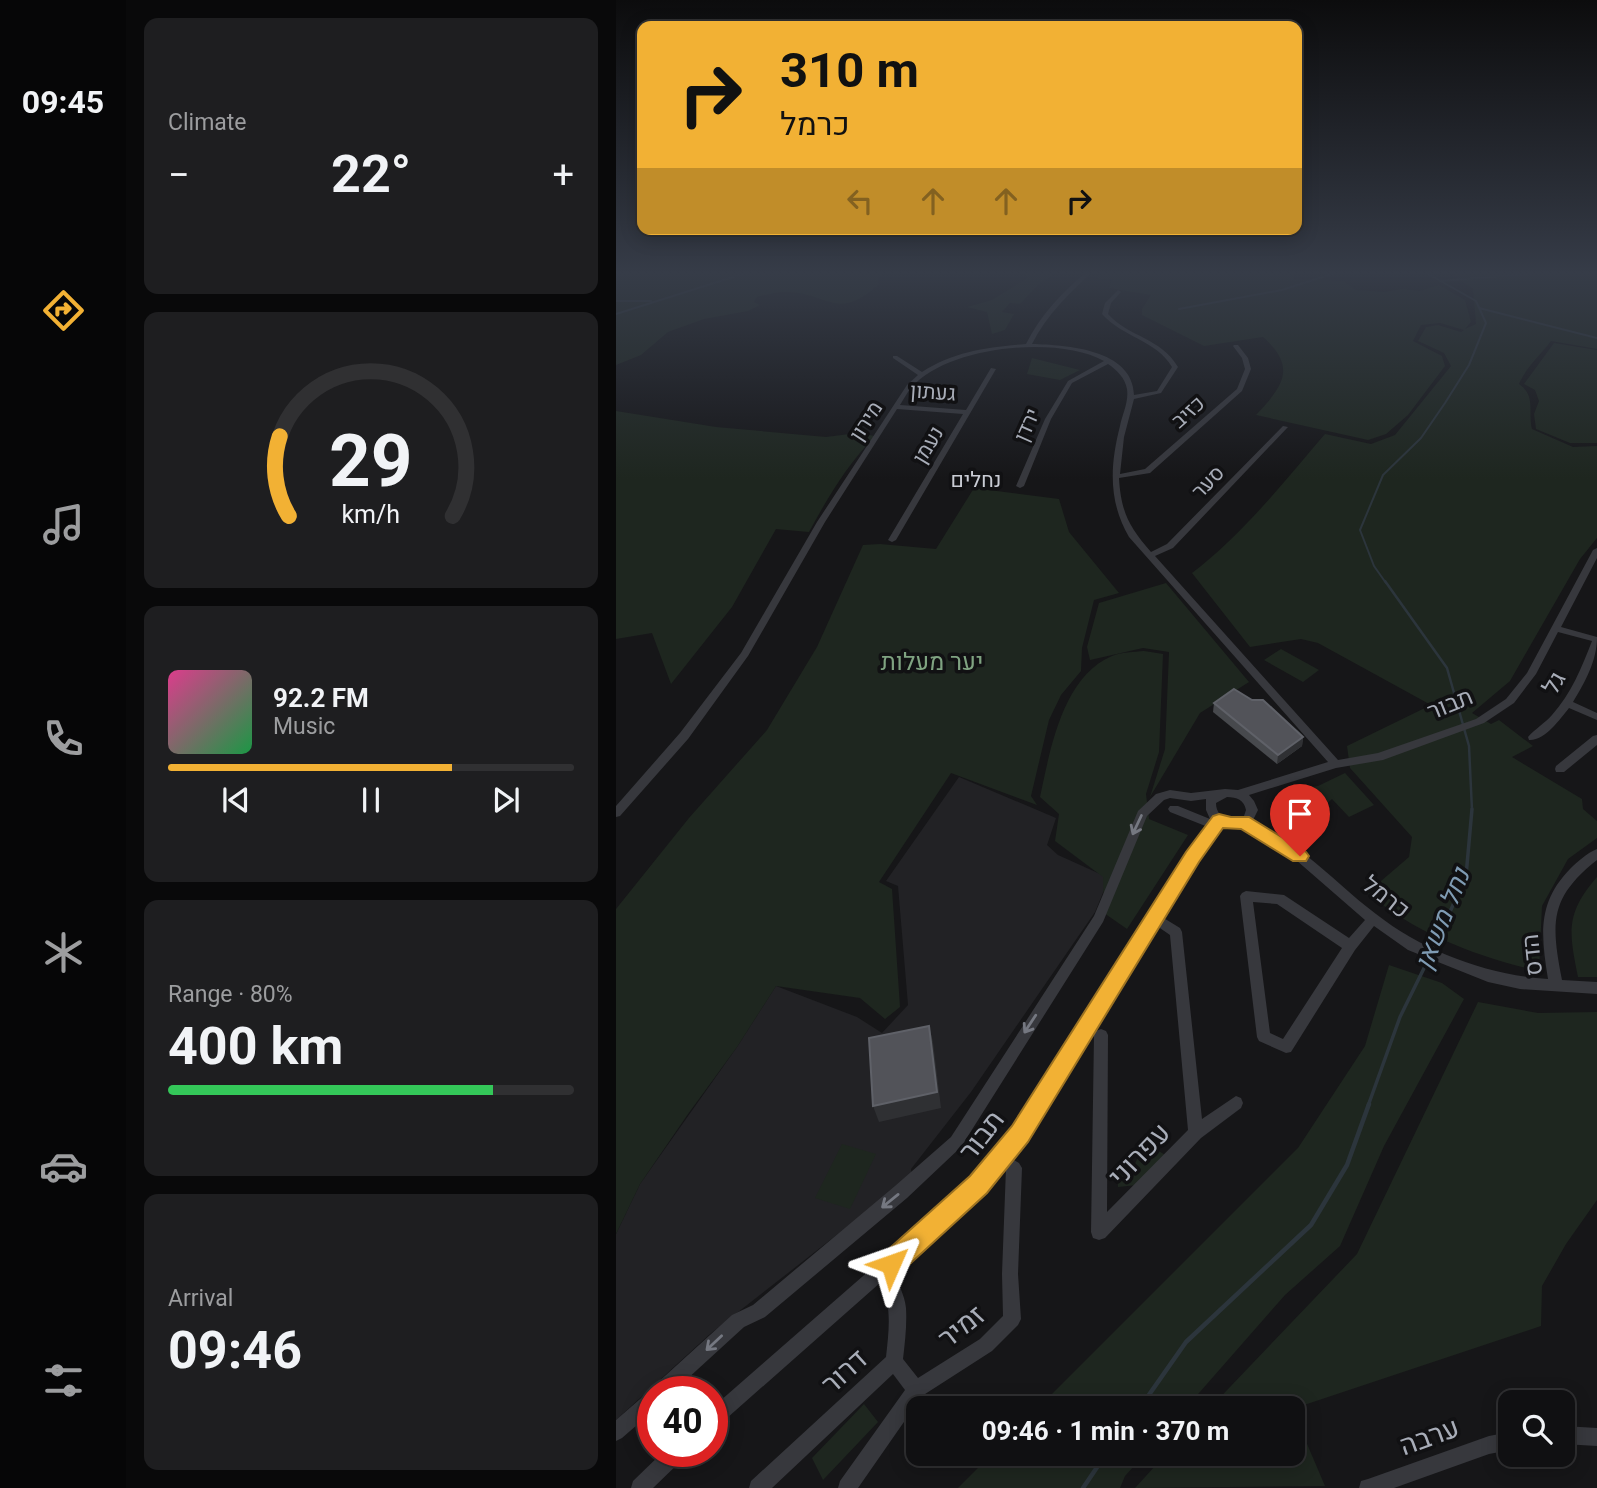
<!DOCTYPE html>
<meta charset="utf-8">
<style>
:root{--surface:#101012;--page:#1e1e20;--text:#f1f3f6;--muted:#9c9d9f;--line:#303032;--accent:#f2b134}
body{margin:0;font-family:Roboto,Heebo,sans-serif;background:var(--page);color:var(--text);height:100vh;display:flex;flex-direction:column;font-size:26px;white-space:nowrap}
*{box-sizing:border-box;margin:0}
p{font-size:23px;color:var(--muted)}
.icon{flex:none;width:38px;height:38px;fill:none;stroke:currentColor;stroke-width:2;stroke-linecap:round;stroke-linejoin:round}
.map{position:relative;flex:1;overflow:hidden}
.side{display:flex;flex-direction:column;gap:18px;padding:18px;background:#09090a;width:490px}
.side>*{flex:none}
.guide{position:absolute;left:21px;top:21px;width:665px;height:214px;border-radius:14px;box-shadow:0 4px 18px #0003,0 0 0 2px var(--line);background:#f2b134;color:#111;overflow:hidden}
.fabs{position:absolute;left:882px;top:1390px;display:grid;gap:14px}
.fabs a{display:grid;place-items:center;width:77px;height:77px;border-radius:14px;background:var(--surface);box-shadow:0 4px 18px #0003,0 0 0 2px var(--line);font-size:35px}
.speed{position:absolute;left:21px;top:1376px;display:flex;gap:14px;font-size:35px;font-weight:700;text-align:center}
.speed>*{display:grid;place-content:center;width:91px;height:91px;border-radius:50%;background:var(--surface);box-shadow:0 4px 18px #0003,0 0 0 2px var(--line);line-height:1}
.speed .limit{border:10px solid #d22;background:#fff;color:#111}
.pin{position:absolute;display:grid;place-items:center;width:60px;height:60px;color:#fff;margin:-72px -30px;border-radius:50% 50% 50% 0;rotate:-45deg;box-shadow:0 0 7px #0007}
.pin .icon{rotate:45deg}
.me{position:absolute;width:77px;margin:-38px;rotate:47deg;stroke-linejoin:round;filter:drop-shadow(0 0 5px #0008)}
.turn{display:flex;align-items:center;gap:24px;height:147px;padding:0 28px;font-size:32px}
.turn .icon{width:91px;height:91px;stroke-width:2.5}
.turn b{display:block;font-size:49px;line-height:60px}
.lanes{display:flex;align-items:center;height:66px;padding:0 28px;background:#0003;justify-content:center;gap:35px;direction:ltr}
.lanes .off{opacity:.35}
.big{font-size:52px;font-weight:700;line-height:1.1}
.side .card{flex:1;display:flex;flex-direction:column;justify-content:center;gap:10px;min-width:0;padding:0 24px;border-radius:14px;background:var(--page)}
.side .dial{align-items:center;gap:0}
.dial svg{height:182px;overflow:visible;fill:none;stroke:var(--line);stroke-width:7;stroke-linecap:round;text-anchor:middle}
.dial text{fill:var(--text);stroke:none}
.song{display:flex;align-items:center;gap:21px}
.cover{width:84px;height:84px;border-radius:10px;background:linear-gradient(135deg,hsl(330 70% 55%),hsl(140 70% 35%))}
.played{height:7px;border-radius:4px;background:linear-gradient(90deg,var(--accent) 70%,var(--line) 70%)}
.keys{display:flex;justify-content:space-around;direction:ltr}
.heat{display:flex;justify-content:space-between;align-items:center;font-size:38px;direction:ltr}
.charge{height:10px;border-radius:5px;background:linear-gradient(90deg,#34c759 80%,var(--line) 0)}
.trip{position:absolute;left:290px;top:1396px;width:399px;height:70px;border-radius:14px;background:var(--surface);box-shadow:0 4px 18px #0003,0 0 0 2px var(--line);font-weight:700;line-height:70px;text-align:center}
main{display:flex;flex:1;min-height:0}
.menu{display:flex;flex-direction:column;width:126px;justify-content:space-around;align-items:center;background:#060607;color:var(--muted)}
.menu .icon{width:49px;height:49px}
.menu .active{color:var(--accent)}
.menu b{font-size:32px;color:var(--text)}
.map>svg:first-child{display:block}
.built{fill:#222225}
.green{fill:#1e261f}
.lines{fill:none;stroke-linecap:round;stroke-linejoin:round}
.stream-far3{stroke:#2c353c;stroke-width:2}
.stream-far2{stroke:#2c353c;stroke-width:2.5}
.stream-far1{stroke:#2c353c;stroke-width:3.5}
.stream{stroke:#2c353c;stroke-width:4.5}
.minor{fill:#37383d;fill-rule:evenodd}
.wall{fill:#47494d}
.shaded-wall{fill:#2f3033}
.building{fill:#525359;stroke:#5f6168;stroke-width:2}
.oneway{stroke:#757881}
.route{fill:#f2b134;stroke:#9d7322;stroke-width:2}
.labels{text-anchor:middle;stroke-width:7;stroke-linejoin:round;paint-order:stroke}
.far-street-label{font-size:21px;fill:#a8adb8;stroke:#111113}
.far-neighbourhood-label{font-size:21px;fill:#c9ccd4;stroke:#111113}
.park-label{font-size:24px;fill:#7fa381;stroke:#111113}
.street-label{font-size:24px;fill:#a8adb8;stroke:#111113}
.water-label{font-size:26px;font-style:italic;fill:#7f9bb3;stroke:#111113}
.near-street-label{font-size:28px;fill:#a8adb8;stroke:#111113}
</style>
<main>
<nav class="menu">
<b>09:45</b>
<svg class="icon active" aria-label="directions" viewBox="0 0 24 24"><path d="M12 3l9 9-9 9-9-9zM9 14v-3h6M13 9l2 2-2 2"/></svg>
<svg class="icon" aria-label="music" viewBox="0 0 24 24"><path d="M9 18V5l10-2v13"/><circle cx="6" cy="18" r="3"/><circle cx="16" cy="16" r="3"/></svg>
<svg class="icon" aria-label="phone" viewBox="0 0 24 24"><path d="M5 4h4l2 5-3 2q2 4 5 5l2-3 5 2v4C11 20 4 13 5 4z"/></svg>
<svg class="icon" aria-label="climate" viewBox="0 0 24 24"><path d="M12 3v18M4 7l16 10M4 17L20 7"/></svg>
<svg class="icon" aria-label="car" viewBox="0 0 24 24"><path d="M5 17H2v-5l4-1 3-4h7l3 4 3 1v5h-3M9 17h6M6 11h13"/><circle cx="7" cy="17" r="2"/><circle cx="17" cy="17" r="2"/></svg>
<svg class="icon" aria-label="filters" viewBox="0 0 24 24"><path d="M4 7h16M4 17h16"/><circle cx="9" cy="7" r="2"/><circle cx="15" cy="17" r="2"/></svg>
</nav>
<section class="side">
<div class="card"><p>Climate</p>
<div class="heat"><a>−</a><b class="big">22°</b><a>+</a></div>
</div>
<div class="card dial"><svg viewBox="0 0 100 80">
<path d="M14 69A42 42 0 1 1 86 69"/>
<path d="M14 69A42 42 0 0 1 10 34" stroke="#f2b134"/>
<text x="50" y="56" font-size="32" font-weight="700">29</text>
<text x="50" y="72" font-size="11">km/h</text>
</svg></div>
<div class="card">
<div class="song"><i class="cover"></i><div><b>92.2 FM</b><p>Music</p></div></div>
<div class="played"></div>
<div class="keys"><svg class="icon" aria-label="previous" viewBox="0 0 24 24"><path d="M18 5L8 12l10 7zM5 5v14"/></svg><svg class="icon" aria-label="pause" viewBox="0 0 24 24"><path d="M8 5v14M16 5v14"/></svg><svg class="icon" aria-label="next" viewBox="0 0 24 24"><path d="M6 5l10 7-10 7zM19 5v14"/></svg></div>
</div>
<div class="card"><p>Range · 80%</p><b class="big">400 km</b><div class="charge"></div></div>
<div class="card"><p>Arrival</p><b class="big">09:46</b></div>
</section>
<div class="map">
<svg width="981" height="1488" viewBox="0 0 981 1488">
<rect width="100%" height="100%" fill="#161618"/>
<path class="built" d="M343 777 440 818 431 845 442 855 493 878 479 912 355 1092 295 1169 296 1176 94 1334 0 1420V1234L24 1184 121 1047 160 986 241 1017 266 1033 292 1005 282 886 270 881Z"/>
<path class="green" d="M0 271H269L262 278 263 284C221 323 212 292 169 292 160 292 150 295 141 297L138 302 144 305 132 311 88 319 52 332 25 355 0 365Z
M409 271H443L423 284 404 304 394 303 386 312 398 314 389 330 376 334 371 312 351 307 376 300 411 278Z
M486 271H677L678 279 727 281 740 290 768 292 786 289 804 291 823 285 849 300 855 322 849 329 860 324 857 289 832 271H981V349L935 341C923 357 911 366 903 384 920 396 912 411 916 429L957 447 981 446V538L964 559 894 681 856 713 875 724 883 720 917 746 896 757 966 799 967 809 981 821V838L952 859 926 906 923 971C861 957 801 934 751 893L793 857 796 837 734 768 731 746 815 705 702 643 685 639 634 647 576 573C627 534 667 483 709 434L755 444 779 435 835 366 828 353 802 341 810 327 822 325 845 332 848 330 824 323 805 325 797 341 826 356 829 366 792 415 770 434 752 440 640 415C666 387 682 368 647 337L588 346 526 315V309L535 295 493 288 496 280 481 278Z
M938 343 981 350V443H954L920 429 918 414 923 401 919 390 908 384Z
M416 358 464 370 444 380 411 374Z
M0 411 100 427 210 437 241 433 259 436C231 465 212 497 193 532L160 529 116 607 55 684 36 633 0 639Z
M358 488 443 499 453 532 503 593 478 600 466 648 465 671 445 695 433 720 415 796 421 805 335 773 263 882 276 889 284 1007 269 1019 244 998 160 986 121 1047 72 1114 24 1184 0 1234V909L73 818 151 730 201 647 247 545 264 544 320 549Z
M550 583 633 682 584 713 534 797 549 749 553 652 527 648 474 660 471 647 483 603Z
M665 649 703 670 687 682 648 660Z
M528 651 547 654 543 752 530 794 533 819 572 835 511 929 488 913 487 877 439 841 443 814 424 797C434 751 446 677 496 656 505 652 518 652 528 651Z
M729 773 758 805 733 817 716 799 671 839 658 805 666 791 702 786Z
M981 877V977H962C953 932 949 914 981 877Z
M773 965 826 983 848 999 768 1146 724 1246 669 1295 569 1409H421L682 1148 749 1046Z
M862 1002 922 1013 981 1012V1200L950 1244 926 1286 925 1326 676 1409H593L741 1254Z
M226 1144 260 1154 234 1209 199 1198Z
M541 1150 551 1156 531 1184 502 1187 501 1167 519 1164 523 1154Z
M248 1404 262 1422 207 1480 196 1458Z
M677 1411 709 1486 519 1488 550 1454H677Z
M376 1454H529L509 1476 504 1488H342Z"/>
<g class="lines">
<path class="stream-far3" d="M824 281 946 271
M0 301H35
M863 308 981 338
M563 309 666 290 725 271
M0 314 136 271
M770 583 758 566 744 530 767 475 805 438 829 403 853 365 870 323 860 301 807 271"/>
<path class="stream-far2" d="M769 581 831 668 853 746 856 810"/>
<path class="stream-far1" d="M816 952 850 876 856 809
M752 1106 784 1017 813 958"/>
<path class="stream" d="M523 1409 570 1342 695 1225 731 1165 753 1104
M467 1488 490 1454"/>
<path class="minor" d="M471 271H477C453 294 431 314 416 344 450 345 517 349 518 395L541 391 556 367C540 340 506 337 486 314L489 303 502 290 505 292 495 303 492 314C514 338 544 337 562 367L545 393 518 399 508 437 504 474 529 469 621 389 629 369 626 358 617 346 618 345H622L632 358 635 369 626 391 534 473 503 478C505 512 513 527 535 552L551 544 667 426 672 427 557 548 539 556 722 760 762 753 860 719 890 699 911 673 977 550 981 548V558L945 627 981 637C981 661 969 682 957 702L981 713V720L953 708C944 719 929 741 913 740L912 737C919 729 929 723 936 715 955 694 966 667 976 641L942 632 920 674 898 703 868 723 767 760 720 768 633 795 638 801 642 810 636 822C654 833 674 843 691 856 714 874 736 896 760 914 808 952 872 975 932 979 925 935 921 903 954 869 961 862 971 853 981 849V860C933 898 935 923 946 980L981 982V994L904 989 872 982 792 950 758 926 739 950 675 1052 670 1053 643 1041 641 1037 624 896 626 893 630 891 668 895 733 938 749 920 680 860 624 826 615 828 605 826 581 860 546 917 564 928 566 932 586 1119 620 1096 625 1098 627 1103 625 1108 585 1138 489 1238 483 1240 477 1238 475 1232 478 1035 480 1031 485 1029 490 1031 492 1035 491 1212 572 1130 554 935 541 926 409 1139 368 1189 283 1266C279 1285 288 1290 290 1308 291 1325 289 1342 287 1359L302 1378 364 1339 387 1316 386 1274 390 1168 393 1163 398 1160 403 1163 406 1168 402 1274 405 1319 402 1325 376 1351 306 1396 242 1488H222L224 1481 289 1390 277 1374 156 1488H133L135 1481 270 1357C273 1330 276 1307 265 1282L102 1426 96 1429V1408L358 1179 399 1129 573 854 592 827 554 812 552 809 554 806H562L594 819 590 810V799L575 801 554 798 548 800 531 816 487 922 345 1147 291 1198 149 1317 128 1327 58 1391H37V1411L6 1438 0 1441V1420L31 1393 36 1390 39 1385 116 1315 137 1305 279 1186 335 1137 478 916 522 811 540 794 554 790 575 793 609 789 622 790 712 762 513 537C492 501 494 465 504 426 506 415 513 402 511 389 509 378 501 370 492 364L456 383 435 419 408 486 404 488 400 486 429 419 452 381 488 361C442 335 332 346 296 387 291 392 288 399 284 405L350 410 375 368 380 369 280 540 276 542 272 540 347 414 281 409 209 522 132 656 72 739 4 816 0 817V806L64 733 125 653 201 522 291 385 302 375 277 358V356H281L306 372C338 351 373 347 410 344 425 314 446 293 471 271ZM611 797C621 797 628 800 630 810L628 816 615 820C606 818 600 813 600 803ZM637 902 661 904 726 948 667 1039 654 1033Z
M981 735V745L948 772H940L939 769 940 766 977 736Z
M947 1426 981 1428V1446L947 1444Z
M894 1432V1450L873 1454 778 1488H743L745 1481 752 1479 873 1436Z
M48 1451H70L68 1458 37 1488H15L17 1481Z"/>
</g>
<path class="wall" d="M598 703 687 737 686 746 661 764 597 712Z"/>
<path class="shaded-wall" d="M687 737 686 746 661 764 662 755Z
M313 1026 317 1042 325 1108 263 1122 257 1106Z"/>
<path class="building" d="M618 689 636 700H647L687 737 662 755 598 703Z
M313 1026 321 1092 257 1106 253 1038Z"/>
<defs><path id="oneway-shaft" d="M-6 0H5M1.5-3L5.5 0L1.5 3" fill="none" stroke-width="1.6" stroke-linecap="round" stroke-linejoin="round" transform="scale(1.75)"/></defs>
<g class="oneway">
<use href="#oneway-shaft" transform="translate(521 825) rotate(115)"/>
<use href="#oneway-shaft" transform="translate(414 1024) rotate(123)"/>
<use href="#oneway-shaft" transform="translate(274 1201) rotate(141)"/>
<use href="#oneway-shaft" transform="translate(98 1343) rotate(137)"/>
</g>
<linearGradient id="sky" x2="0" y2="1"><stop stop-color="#0c0c0d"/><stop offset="0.57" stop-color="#363c48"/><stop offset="1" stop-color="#363c48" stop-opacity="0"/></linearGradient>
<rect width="981" height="479" fill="url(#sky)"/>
<path class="route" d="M603 814 615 817H633L690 852 693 856 690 861H677L625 829 607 828 583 862 412 1142 371 1193 284 1273 275 1277 266 1273 263 1264 266 1255 354 1176 396 1126 570 852 597 816Z"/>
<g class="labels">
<g class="far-street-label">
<text transform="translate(317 392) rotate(4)" y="7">געתון</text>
<text transform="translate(572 412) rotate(-42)" y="7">כזיב</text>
<text transform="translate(250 421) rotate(-57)" y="7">מירון</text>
<text transform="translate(411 425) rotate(-66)" y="7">ירדן</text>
<text transform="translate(312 445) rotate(-59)" y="7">נעמן</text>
<text transform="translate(592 482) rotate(-46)" y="7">סער</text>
</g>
<g class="far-neighbourhood-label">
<text x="360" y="487">נחלים</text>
</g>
<g class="park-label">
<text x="316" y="670">יער מעלות</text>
</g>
<g class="street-label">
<text transform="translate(938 683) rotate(-60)" y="8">גל</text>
<text transform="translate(834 704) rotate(-22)" y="8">תבור</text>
<text transform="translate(770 897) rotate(38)" y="8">כרמל</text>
<text transform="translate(916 955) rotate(-96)" y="8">הדס</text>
</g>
<g class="water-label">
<text transform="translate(826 919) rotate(-68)" y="9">נחל משאן</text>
</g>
<g class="near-street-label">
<text transform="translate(365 1135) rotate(-52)" y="10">תבור</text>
<text transform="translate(523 1154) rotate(-46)" y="10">עפרוני</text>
<text transform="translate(345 1326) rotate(-38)" y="10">זמיר</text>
<text transform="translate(228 1371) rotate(-42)" y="10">דרור</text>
<text transform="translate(813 1436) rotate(-20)" y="10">ערבה</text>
</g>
</g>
</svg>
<div class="fabs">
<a><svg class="icon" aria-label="search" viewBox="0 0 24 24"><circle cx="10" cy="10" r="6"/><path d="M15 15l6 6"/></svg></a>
</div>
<div class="speed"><div class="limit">40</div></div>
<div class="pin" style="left:684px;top:856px;background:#d93025"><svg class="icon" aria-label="arrive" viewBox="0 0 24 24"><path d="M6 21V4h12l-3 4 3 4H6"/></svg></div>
<svg class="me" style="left:275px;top:1264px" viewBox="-20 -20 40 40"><path d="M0-17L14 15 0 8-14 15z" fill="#f2b134" stroke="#fff" stroke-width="4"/></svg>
<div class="trip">09:46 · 1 min · 370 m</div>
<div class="guide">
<div class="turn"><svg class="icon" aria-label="right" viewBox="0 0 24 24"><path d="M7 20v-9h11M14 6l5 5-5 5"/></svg><div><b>310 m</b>כרמל</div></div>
<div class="lanes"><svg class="icon off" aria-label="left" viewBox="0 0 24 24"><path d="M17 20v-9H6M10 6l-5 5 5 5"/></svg><svg class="icon off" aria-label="ahead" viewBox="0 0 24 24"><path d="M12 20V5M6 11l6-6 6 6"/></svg><svg class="icon off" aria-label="ahead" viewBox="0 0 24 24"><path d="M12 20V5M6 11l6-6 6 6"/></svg><svg class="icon" aria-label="right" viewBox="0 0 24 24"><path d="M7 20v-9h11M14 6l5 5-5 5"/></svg></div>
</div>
</div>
</main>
